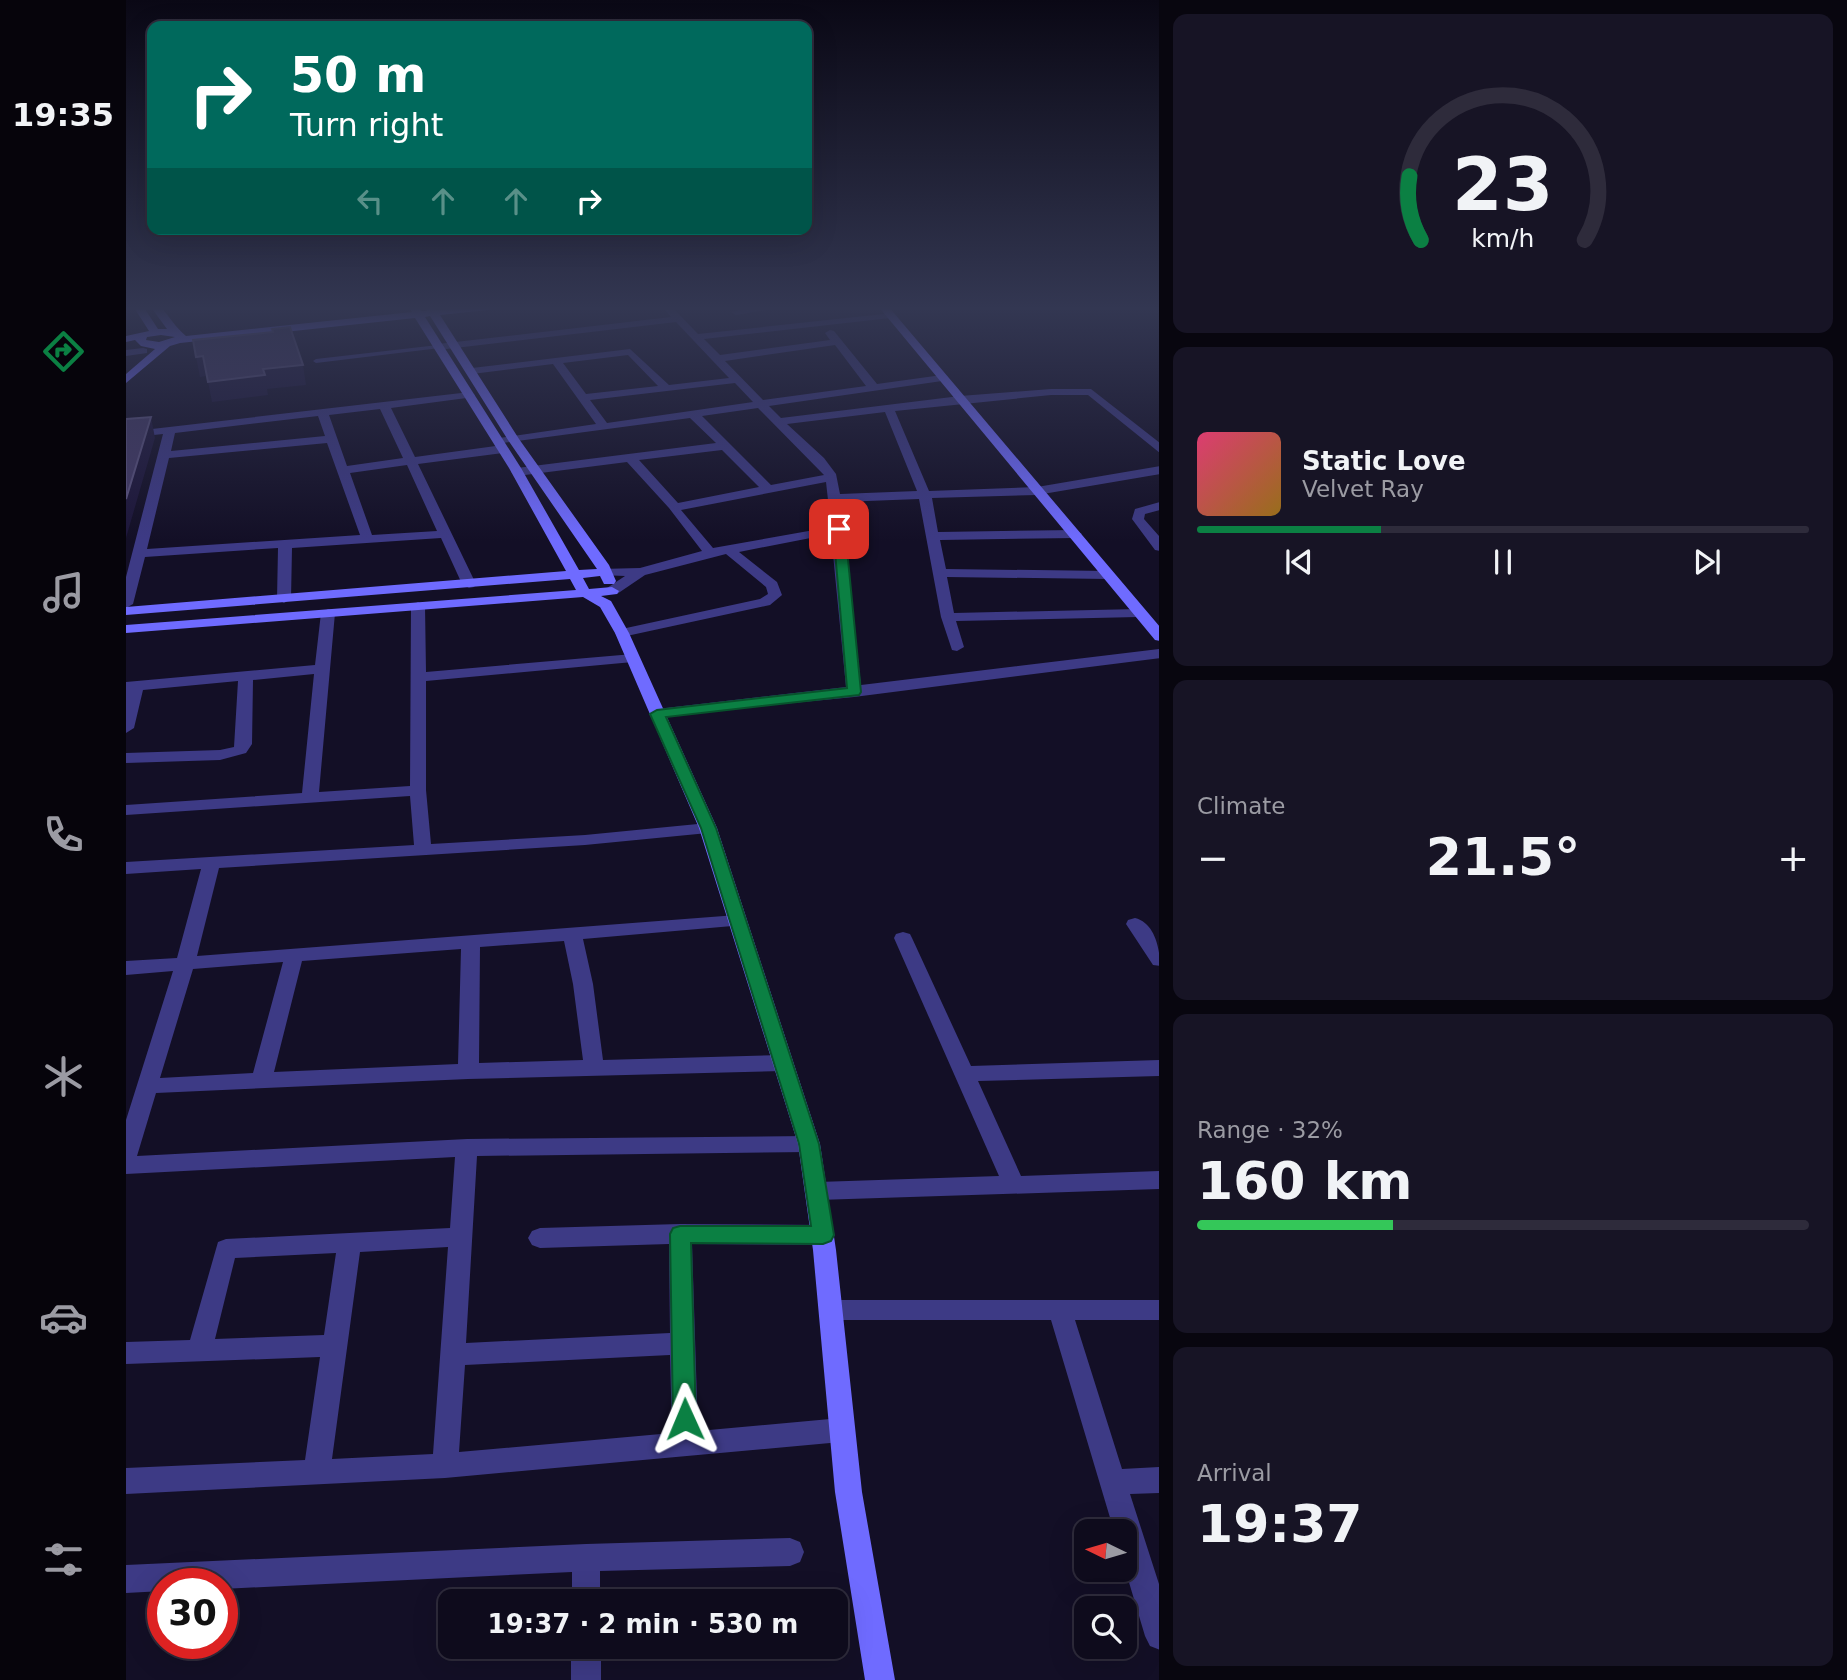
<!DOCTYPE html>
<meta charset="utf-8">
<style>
:root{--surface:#0e0b1c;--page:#171425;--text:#f1f3f6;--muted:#9b9ba3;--line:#2e2b3b;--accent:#0b8043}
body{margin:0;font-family:"DejaVu Sans",sans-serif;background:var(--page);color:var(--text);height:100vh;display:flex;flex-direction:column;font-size:26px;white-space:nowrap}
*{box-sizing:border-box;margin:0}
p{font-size:23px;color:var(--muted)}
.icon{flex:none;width:38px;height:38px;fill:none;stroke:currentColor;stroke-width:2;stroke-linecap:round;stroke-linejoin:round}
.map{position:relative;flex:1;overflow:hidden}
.sheet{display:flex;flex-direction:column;gap:14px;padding:14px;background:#08060f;width:688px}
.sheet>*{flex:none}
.guide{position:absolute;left:21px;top:21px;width:665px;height:214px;border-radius:14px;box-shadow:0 7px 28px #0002,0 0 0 2px var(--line);background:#00695c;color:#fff;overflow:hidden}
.needle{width:46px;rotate:275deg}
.buttons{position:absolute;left:948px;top:1519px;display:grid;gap:14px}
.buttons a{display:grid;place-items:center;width:63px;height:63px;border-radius:14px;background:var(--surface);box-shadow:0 7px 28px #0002,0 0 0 2px var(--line);font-size:35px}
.speed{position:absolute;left:21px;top:1568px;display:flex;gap:14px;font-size:35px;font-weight:700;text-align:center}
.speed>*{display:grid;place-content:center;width:91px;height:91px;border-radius:50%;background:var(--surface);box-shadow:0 7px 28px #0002,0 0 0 2px var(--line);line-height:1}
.speed .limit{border:10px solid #d22;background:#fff;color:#111}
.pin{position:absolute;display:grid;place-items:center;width:60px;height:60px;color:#fff;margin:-30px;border-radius:14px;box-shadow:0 4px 10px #0006}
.me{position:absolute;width:77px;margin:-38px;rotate:359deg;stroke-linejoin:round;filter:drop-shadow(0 0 5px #0008)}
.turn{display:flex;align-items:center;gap:24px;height:147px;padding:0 28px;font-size:32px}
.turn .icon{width:91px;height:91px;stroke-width:2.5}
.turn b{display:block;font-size:49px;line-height:60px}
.lanes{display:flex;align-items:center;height:66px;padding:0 28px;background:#0003;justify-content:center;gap:35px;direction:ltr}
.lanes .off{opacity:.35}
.big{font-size:52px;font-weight:800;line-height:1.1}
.sheet .tile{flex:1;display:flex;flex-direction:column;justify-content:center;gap:10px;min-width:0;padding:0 24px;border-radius:14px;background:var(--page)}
.sheet .dial{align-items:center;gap:0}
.dial svg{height:182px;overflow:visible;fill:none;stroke:var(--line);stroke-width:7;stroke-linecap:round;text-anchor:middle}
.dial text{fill:var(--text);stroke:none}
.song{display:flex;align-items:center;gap:21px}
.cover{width:84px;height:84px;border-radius:10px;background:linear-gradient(135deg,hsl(340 70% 55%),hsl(40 70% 35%))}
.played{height:7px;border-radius:4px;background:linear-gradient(90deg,var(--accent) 30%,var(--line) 30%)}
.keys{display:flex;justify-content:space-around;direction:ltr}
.heat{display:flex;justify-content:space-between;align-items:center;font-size:38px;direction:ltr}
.charge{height:10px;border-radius:5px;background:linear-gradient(90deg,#34c759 32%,var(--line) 0)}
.trip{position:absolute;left:312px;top:1589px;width:410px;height:70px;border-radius:14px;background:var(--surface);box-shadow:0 7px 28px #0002,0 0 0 2px var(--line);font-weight:800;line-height:70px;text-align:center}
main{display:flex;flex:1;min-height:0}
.menu{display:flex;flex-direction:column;width:126px;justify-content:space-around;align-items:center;background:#06040b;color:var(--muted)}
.menu .icon{width:49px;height:49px}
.menu .selected{color:var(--accent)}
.menu b{font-size:32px;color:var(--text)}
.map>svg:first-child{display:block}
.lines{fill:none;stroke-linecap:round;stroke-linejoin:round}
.lane{fill:#3d3a85;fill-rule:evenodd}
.street{fill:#3d3a85;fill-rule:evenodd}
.secondary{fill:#6f6bff;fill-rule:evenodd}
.shaded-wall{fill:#1d163a}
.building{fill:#433a66;stroke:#5a527e;stroke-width:2}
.route{fill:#0b8043;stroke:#07532c;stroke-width:2}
</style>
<main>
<nav class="menu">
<b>19:35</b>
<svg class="icon selected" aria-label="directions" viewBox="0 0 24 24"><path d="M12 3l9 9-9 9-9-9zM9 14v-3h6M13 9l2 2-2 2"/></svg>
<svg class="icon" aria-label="music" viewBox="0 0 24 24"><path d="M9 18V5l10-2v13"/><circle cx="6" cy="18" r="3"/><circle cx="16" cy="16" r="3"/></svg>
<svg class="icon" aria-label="phone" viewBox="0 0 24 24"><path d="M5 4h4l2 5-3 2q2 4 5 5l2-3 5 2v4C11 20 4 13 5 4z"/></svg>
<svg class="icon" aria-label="climate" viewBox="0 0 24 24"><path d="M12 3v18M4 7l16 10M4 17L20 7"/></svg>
<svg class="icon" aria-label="car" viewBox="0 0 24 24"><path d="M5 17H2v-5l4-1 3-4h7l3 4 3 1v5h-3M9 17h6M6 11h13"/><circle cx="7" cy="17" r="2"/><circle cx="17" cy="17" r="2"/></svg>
<svg class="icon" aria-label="filters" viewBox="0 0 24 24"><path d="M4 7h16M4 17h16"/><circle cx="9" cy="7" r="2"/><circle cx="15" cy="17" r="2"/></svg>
</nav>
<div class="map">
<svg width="1034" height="1680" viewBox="0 0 1034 1680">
<rect width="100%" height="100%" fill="#130f26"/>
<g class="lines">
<path class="lane" d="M312 345 315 347 314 348 190 363 187 361 190 359Z"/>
<path class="street" d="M535 306H545L572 334 767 313V317L764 318 578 339 594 355 704 340 699 333 704 330 708 331 751 384 816 375 821 378 816 381 643 406 655 418 834 396 925 389H965L1034 443V453L962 395H925L769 411 803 491 911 487 1034 466V474L911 495 806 498 812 532 949 530 956 534 949 538 814 540 820 569 982 571 989 575 982 579 821 577 828 613 1012 609 1019 613 1012 617 830 621 838 647 831 651 826 650 815 617 793 499 715 502 735 685 1034 649V658L728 697 525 717 523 714 525 711 531 709 720 687 705 534 613 552 651 582 656 595 644 605 496 637 491 636 489 633 491 630 634 599 642 594 640 587 600 554 519 575 491 594H481V588L499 576 474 575V569L514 568 576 551 543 508 501 462 391 476 385 472 391 468 590 443 564 418 369 444V440L373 438 470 424 427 364 346 374 341 371 346 368 504 349 543 385 603 378 550 322 312 350 307 347 312 344 545 317ZM709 345 740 386 637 400 599 361ZM502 355 532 386 460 394 437 363ZM609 383 627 402 481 423 464 400ZM632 408 698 475 645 485 576 416ZM759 412 791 491 714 494 710 474 698 458 661 424ZM596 450 633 487 552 503 513 460ZM700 482 705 527 587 548 555 510Z
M637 306H664L610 315 605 312Z
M17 348 21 349V353L0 356V350Z
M344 392 349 395 348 397 265 408 289 457 377 445 383 449 377 453 292 464 350 584 348 587 343 588 336 584 315 538 166 548 165 599 158 603 151 599 152 548 19 557 7 604 0 608V577L37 434 0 438V432ZM254 409 277 458 221 466 203 415ZM192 416 199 436 45 451 49 433ZM201 443 234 535 21 549 43 458ZM281 465 311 531 246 535 224 473Z
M1034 502V510L1019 514 1018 519 1034 537V551L1029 550 1006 519 1009 509Z
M292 602 299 606 300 672 507 654 514 658 507 662 300 681V790L305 844 459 835 582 823 591 828 582 833 459 845 93 868 71 956 611 915 618 917 620 921 618 925 457 939 467 984 477 1060 657 1055 664 1058 667 1063 664 1068 657 1071 342 1079 30 1093 11 1156 341 1139 683 1136 691 1138 694 1144 691 1150 683 1152 351 1156 340 1343 544 1333 543 1244 414 1248 406 1245 402 1238 406 1231 414 1228 554 1224 697 1225 705 1228 709 1235 705 1242 697 1245 566 1244 572 1431 715 1418 724 1422 728 1430 724 1438 715 1442 319 1478 0 1494V1468L179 1460 194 1357 0 1364V1342L64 1340 92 1242 100 1239 324 1228 329 1157 0 1174V1120L47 971 0 975V961L51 958 75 869 0 874V862L288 845 284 796 0 815V805L176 793 188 674 127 680 126 744 120 753 94 760 0 763V753L94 750 108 747 112 681 17 690 8 728 0 733V682L189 665 195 613 202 609 207 610 209 613 193 792 284 786 285 606ZM438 941 447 984 457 1060 353 1063 354 947ZM335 949 332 1064 148 1072 176 961ZM157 962 127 1073 34 1078 67 969ZM322 1247 307 1454 206 1459 234 1252ZM210 1253 198 1335 89 1339 109 1258ZM544 1355 546 1433 333 1452 339 1365Z
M1009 918C1029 923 1034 949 1034 966L1027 965 1000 924 1002 920Z
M777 932 784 934 786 938 845 1066 1034 1060V1076L852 1081 895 1176 1034 1171V1189L692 1200 684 1197 681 1191 684 1185 692 1182 873 1176 768 938 770 934Z
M706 1300H1034V1320H949L996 1469 1034 1467V1493L1004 1494 1034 1587V1650L1024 1646 1019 1636 999 1569V1531H988L925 1320H706L697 1317 694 1310 697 1303Z
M664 1538 674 1542 678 1552 674 1562 664 1566 474 1571V1601H446V1572L96 1589V1584H37V1591L0 1593V1565L460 1544Z
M445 1647H475V1680H445Z"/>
<path class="secondary" d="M7 306H17L32 329H41L24 306H34C43 316 50 328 60 336L286 312 282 306H292L295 311H301L298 306H308L310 310 376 306 371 309 314 315 393 439 483 565 490 581 488 584H478L474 576 457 578 463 589 486 587 493 591 491 594 475 596 485 601 503 633 591 828 694 1144 710 1250 736 1492 769 1680H739L709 1492 687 1250 672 1144 573 828 489 633 474 607 457 597 0 633V625L450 590 444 579 0 615V607L440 571 383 468 289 318 54 343 44 346 0 383V374L29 349 15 346 9 340 0 342V336L23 331ZM304 316 382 440 471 569 453 570 395 468 299 317ZM35 335 49 337 33 342 20 340 21 337Z
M752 306H762L1034 627V641L1029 640Z"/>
</g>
<path class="shaded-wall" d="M77 356 80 376 74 377 70 357Z
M177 365 180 385 141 389 142 395 86 402 82 382 137 369Z
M25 417 29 438 0 538V499Z"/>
<path class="building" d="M164 327 177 365 137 369 139 375 82 382 77 356 70 357 67 340 147 332 146 329Z
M25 417 0 499V419Z"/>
<linearGradient id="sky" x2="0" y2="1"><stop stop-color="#0a0815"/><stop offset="0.57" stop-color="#333752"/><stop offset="1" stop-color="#333752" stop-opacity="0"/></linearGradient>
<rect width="1034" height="541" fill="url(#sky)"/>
<path class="route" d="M713 525 719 529 735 692 733 695 540 717 590 828 693 1144 708 1235 705 1241 697 1244 565 1243 570 1419 567 1427 559 1430 550 1427 547 1419 544 1234 547 1228 554 1226H685L673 1144 575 828 524 714 531 710 721 688 707 529Z"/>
</svg>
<div class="buttons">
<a><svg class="needle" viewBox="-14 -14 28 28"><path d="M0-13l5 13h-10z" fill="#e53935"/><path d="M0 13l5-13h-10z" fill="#9b9ba3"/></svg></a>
<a><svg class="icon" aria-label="search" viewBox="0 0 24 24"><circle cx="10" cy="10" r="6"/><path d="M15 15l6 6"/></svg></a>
</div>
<div class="speed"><div class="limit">30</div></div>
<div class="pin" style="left:713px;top:529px;background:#d93025"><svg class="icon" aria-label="arrive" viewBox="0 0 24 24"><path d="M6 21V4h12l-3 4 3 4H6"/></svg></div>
<svg class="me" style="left:559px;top:1419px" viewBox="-20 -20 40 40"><path d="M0-17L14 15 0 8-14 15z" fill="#0b8043" stroke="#fff" stroke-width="4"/></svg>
<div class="trip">19:37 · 2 min · 530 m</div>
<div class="guide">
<div class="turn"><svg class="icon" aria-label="right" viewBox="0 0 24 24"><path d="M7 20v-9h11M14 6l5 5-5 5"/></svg><div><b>50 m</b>Turn right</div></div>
<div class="lanes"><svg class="icon off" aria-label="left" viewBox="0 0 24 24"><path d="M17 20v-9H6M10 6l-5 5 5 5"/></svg><svg class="icon off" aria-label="ahead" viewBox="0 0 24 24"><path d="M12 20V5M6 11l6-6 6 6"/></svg><svg class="icon off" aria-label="ahead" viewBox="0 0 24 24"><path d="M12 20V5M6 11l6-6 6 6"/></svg><svg class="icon" aria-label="right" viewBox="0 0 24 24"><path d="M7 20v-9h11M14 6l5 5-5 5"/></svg></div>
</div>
</div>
<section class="sheet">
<div class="tile dial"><svg viewBox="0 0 100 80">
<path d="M14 69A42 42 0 1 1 86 69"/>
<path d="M14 69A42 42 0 0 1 9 41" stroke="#0b8043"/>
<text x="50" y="56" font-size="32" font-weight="700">23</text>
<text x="50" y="72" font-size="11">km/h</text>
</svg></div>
<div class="tile">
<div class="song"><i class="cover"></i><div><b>Static Love</b><p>Velvet Ray</p></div></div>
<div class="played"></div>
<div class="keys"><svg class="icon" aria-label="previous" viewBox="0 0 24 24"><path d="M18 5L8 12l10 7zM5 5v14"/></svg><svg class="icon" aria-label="pause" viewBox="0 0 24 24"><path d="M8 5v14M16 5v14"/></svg><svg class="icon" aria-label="next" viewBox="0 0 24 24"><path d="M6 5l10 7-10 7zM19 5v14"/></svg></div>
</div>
<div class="tile"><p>Climate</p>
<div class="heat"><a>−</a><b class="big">21.5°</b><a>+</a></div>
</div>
<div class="tile"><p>Range · 32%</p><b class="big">160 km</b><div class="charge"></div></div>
<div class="tile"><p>Arrival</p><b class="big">19:37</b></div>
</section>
</main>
